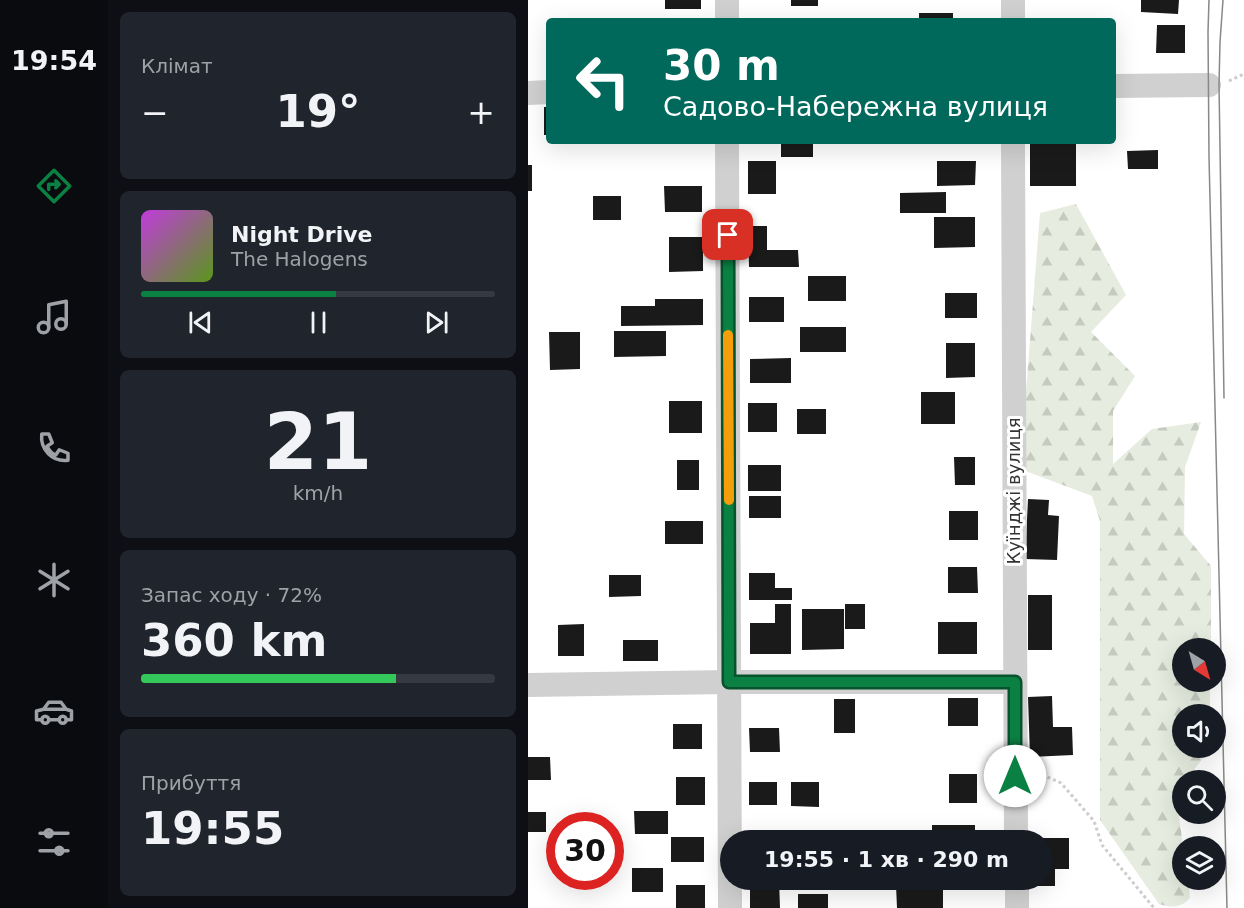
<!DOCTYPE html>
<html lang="uk">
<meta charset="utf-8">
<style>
:root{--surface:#171b24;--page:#20242c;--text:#f1f3f6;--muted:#9ea1a6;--line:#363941;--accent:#0b8043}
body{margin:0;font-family:"DejaVu Sans",sans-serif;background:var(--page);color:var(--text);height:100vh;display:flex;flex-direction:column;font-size:22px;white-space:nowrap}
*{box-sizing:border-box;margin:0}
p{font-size:20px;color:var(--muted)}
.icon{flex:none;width:33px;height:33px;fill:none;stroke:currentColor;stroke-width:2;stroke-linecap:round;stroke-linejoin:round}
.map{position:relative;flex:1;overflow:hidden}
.sheet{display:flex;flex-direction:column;gap:12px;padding:12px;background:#0d0f14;width:420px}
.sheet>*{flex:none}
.top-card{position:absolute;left:18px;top:18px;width:570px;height:126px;border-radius:6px;box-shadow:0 6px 24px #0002;background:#00695c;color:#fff;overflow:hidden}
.needle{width:39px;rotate:143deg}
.fabs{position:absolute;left:644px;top:638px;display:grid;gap:12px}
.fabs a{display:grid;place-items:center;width:54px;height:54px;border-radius:50%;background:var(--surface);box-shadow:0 6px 24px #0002;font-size:30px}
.speed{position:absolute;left:18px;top:812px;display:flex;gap:12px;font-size:30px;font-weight:700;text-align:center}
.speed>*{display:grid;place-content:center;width:78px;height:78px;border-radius:50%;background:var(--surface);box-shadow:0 6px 24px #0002;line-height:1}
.speed .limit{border:9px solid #d22;background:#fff;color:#111}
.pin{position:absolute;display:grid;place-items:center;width:51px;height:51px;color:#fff;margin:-26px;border-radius:12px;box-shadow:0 3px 9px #0006}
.me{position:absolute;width:66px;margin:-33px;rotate:0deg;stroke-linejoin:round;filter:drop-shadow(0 0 4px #0008)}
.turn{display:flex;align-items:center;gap:21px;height:126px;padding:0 18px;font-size:27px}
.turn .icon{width:78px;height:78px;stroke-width:2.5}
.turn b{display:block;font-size:42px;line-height:51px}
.big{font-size:45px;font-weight:700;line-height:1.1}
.sheet .widget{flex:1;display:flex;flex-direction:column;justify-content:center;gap:9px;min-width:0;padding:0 21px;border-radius:9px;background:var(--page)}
.sheet .dial{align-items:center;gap:0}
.dial b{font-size:78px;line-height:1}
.song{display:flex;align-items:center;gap:18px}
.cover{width:72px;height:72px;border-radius:9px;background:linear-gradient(135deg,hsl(290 70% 55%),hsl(90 70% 35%))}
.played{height:6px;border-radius:3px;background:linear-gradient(90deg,var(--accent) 55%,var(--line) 55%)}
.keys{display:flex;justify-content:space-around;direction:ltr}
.heat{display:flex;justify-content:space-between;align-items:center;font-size:33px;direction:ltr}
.charge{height:9px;border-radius:4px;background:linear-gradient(90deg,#34c759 72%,var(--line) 0)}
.trip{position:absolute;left:192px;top:830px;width:333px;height:60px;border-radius:30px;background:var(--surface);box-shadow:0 6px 24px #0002;font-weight:700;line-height:60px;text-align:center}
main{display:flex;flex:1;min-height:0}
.dock{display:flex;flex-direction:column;width:108px;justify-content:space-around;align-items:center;background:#090b0e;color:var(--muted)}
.dock .icon{width:42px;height:42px}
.dock .current{color:var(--accent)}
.dock b{font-size:27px;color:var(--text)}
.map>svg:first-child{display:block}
.forest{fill:url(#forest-firs)}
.building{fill:#1a1a1a}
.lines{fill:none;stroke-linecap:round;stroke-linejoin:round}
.path{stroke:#cdcdcd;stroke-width:3;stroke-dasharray:3 3;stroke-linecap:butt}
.minor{stroke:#d0d0d0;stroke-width:24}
.tram{stroke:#888;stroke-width:1.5}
.route-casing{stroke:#07532c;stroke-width:15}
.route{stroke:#0b8043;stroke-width:10}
.slow{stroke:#f59e0b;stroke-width:10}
.labels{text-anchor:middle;stroke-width:6;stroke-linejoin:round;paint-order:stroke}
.street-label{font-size:18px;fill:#333;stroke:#fff}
</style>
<main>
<nav class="dock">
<b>19:54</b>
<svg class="icon current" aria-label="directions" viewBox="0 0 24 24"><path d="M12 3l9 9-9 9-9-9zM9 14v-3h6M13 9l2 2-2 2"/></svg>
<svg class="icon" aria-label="music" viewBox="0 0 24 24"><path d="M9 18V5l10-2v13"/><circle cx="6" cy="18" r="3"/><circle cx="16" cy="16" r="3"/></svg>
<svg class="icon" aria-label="phone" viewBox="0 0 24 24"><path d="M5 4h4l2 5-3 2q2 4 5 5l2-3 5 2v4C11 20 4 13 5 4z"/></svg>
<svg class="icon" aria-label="climate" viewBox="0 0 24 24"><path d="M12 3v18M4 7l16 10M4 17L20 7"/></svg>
<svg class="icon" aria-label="car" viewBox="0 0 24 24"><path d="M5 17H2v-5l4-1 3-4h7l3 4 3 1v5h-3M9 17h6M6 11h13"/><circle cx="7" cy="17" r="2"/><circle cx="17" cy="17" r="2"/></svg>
<svg class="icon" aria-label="filters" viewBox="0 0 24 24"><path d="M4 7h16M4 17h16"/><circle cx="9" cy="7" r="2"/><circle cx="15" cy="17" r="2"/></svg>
</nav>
<section class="sheet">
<div class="widget"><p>Клімат</p>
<div class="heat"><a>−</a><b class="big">19°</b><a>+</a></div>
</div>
<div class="widget">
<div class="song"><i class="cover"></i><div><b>Night Drive</b><p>The Halogens</p></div></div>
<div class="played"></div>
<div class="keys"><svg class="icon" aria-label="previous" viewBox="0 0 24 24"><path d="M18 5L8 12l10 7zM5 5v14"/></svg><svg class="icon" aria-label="pause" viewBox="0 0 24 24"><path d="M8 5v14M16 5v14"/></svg><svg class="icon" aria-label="next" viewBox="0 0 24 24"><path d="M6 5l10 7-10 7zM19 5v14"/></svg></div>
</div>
<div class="widget dial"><b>21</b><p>km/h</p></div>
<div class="widget"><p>Запас ходу · 72%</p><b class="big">360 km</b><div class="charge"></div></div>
<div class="widget"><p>Прибуття</p><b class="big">19:55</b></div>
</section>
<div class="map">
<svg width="716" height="908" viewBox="0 0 716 908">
<defs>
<pattern id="forest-firs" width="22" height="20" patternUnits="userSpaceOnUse" patternTransform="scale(1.5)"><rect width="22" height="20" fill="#e6ecdf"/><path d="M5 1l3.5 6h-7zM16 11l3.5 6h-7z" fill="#c6cbc0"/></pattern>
</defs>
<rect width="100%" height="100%" fill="#fff"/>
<path class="forest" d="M548 204 598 295 563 332 607 376 585 411V464L624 429 673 422 657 467 656 534 683 566V648H654V681H682V714H654V747H682V749L658 780H654V785L648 794 655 846H654V879H660L662 898C653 908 643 908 631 904L572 820V521L564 496 492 469 512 213Z"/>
<path class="building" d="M137 0H173V9H137Z
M263 0H290V6H263Z
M613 0H651L650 14 613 12Z
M391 13H425V21H391Z
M629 25H657V53H628Z
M16 107H21V135H16Z
M253 141H285V157H253Z
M502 141H548V186H502Z
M630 150V169H600L599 151Z
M220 161H248V194H220Z
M409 161H448L447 185 409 186Z
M0 165H4V191H0Z
M136 186H174V212H137Z
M418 192V213H372V193Z
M65 196H93V220H65Z
M406 217H447V247L406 248Z
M220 226H239V250H270L271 267H221Z
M141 237H175V271L141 272Z
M280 276H318V301H280Z
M417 293H449V318H417Z
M221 297H256V322H221Z
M127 299H175V325L93 326V306H127Z
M272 327H318V352H272Z
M86 331H138V356L86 357Z
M21 332H52V369L22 370Z
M418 343H447V377L418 378Z
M263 358V383H222V359Z
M393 392H427V424H393Z
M141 401H174V433H141Z
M220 403H249V432H220Z
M269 409H298V434H269Z
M426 457H447V485H427Z
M149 460H171V490H149Z
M220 465H253V491H220Z
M221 496H253V518H221Z
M500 499 521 500 520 515 531 516 529 560 497 559Z
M421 511H450V540H421Z
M137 521H175V544H137Z
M420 567H449L450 593H420Z
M221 573H247V588H264V600H221Z
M81 575H113V596L81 597Z
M500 595H524V650H500Z
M247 604H263V654H222V623H247Z
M317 604H337V629H317Z
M274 609H316V649L274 650Z
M410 622H449V654H410Z
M56 624V656H30V625Z
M95 640H130V661H95Z
M524 696 525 727H544L545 755 502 757 500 697Z
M420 698H450V726H420Z
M306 699H327V733H306Z
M145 724H174V749H145Z
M221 728H251L252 752H222Z
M0 757H22L23 780H0Z
M421 774H449V803H421Z
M148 777H177V805H148Z
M221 782H249V805H221Z
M263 782H291V807L263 806Z
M106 811H140V834H107Z
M0 812H18V832H0Z
M404 825H447V840H404Z
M260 834V840H223V835Z
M143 837H176V862H143Z
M514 838H541V869H527V886H504V879H514Z
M104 868H135V892H104Z
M222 879H251L252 908H222Z
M148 885H177V908H148Z
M368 885H415V908H369Z
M270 894H300V908H270Z"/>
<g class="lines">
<path class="path" d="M701 81 716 74
M508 775H515L533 783 566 821 574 845 626 908"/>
<path class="minor" d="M199 0V21
M485 0V21
M585 86 681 85
M0 93 21 92
M199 141 202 908
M485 141 488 840
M0 685 201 682H487
M489 879V908"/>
<path class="tram" d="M681 0 680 32 681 157 699 908
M695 0 692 42 691 85 696 398"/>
</g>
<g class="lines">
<defs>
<path id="route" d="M200 235 201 682H487V776"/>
</defs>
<use href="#route" class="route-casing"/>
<use href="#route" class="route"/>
<path class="slow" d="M200 335 201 500"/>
</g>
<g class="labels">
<g class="street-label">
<text transform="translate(486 491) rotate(-90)" y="6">Куїнджі вулиця</text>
</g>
</g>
</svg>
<div class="fabs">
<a><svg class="needle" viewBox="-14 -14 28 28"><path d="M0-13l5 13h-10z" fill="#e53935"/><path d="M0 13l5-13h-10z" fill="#9ea1a6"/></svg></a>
<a><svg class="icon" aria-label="sound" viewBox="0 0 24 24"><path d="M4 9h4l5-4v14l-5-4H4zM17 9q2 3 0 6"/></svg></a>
<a><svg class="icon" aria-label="search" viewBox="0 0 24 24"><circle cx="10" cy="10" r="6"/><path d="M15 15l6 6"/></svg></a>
<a><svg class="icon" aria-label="layers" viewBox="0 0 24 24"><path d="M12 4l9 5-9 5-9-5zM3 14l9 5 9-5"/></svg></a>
</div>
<div class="speed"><div class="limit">30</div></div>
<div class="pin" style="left:200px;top:235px;background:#d93025"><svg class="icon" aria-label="arrive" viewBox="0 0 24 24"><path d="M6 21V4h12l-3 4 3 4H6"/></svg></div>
<svg class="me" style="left:487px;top:776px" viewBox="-20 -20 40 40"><circle r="19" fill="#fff"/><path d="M0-13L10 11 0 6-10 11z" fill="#0b8043"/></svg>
<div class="trip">19:55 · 1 хв · 290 m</div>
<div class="top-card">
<div class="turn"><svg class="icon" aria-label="left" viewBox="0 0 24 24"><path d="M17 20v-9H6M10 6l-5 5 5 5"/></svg><div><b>30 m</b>Садово-Набережна вулиця</div></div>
</div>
</div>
</main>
